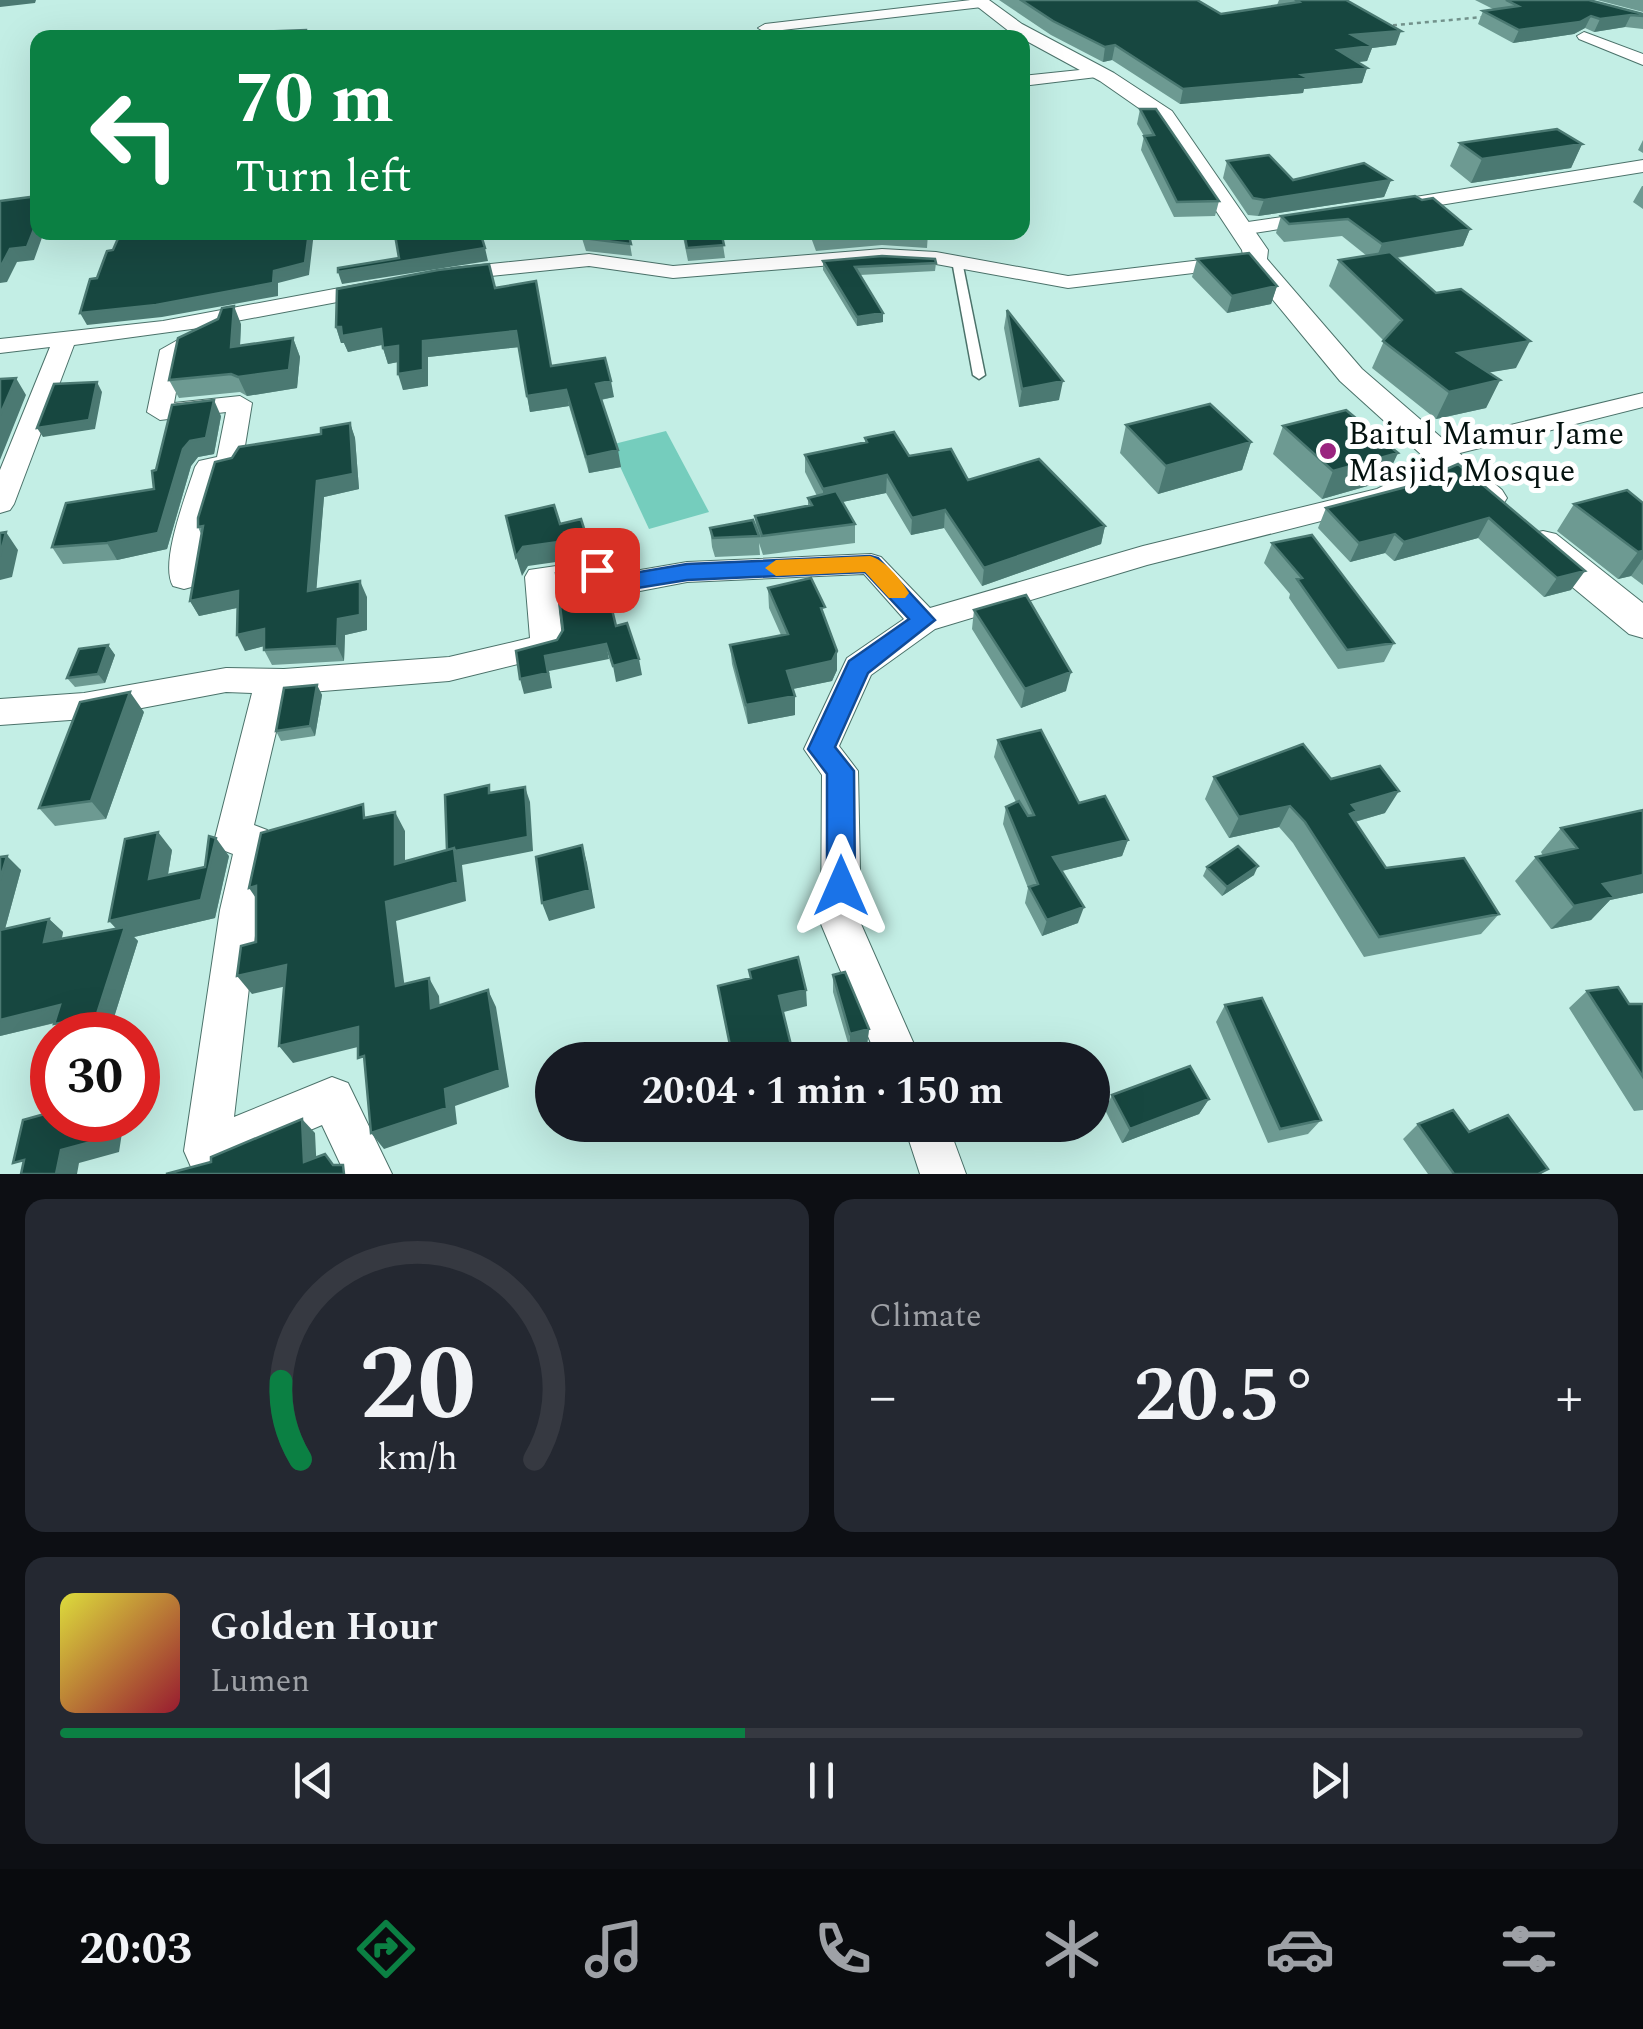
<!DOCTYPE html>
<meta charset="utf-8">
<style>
:root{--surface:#171b24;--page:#242831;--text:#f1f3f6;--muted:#9ea1a6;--line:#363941;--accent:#0b8043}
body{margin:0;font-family:Spectral,serif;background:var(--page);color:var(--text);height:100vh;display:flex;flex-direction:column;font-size:38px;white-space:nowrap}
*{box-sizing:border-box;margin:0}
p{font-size:32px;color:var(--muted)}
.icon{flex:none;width:55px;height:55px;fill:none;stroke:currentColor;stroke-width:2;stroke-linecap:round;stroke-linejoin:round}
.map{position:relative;height:1174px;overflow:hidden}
.sheet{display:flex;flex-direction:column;gap:25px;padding:25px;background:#0d0f14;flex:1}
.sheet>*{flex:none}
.hud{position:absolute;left:30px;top:30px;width:1000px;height:210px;border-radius:20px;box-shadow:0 10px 40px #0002;background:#0b8043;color:#fff;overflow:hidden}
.speed{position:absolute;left:30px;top:1012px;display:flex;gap:20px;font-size:50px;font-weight:700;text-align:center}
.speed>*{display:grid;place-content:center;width:130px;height:130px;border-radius:50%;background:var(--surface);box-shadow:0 10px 40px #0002;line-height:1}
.speed .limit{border:15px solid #d22;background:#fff;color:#111}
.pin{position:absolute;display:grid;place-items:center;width:85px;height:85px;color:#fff;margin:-42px;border-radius:20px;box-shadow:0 5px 15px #0006}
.me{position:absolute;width:110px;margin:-55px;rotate:0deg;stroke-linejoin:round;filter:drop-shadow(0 0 8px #0008)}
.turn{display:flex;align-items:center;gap:35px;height:210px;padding:0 40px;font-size:45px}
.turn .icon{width:130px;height:130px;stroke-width:2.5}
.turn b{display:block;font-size:70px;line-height:85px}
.big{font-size:75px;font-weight:700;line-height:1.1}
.sheet .widget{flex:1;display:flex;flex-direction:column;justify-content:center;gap:15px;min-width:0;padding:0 35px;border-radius:20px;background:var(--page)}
.sheet .dial{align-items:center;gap:0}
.dial svg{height:260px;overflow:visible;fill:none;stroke:var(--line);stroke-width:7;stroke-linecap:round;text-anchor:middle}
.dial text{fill:var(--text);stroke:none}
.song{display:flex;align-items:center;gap:30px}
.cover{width:120px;height:120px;border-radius:15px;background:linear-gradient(135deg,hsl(60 70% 55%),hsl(350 70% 35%))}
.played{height:10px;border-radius:5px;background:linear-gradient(90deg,var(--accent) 45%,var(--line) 45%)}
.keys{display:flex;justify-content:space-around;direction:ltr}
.heat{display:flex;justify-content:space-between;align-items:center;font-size:55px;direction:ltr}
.sheet .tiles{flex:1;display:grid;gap:25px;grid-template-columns:1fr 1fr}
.widget:last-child{grid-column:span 2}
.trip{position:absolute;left:535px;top:1042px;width:575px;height:100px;border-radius:50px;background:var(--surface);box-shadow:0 10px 40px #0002;font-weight:700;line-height:100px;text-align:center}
.menu{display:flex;height:160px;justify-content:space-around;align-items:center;background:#090b0e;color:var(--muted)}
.menu .icon{width:70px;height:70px}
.menu .active{color:var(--accent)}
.menu b{font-size:45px;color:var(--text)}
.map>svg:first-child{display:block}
.water{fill:#75cdbd}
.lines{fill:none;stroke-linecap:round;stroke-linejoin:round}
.service-casing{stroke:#4b726a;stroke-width:3}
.minor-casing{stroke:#4b726a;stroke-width:2}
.tertiary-casing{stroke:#4b726a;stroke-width:2}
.path{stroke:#72918b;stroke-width:2.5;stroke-dasharray:4 4;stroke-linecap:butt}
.service{fill:#fff;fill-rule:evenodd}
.minor{fill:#fff;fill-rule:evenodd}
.tertiary{fill:#fff;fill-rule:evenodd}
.wall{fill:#6d9a92}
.shaded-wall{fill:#4b7972}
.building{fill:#174740;stroke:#4b7972;stroke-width:2.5}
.route{fill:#1a73e8;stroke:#114b97;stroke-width:2.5}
.slow{fill:#f59e0b}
.poi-dot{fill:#9a247f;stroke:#fff;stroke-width:4}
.labels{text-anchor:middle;stroke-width:10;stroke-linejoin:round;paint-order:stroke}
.poi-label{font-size:32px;fill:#04120f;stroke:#fff;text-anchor:start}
</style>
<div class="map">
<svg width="1643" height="1174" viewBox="0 0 1643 1174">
<rect width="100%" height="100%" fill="#c3eee5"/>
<path class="water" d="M666 431 709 512 649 529 610 445Z"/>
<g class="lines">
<defs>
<path id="service" d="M953 259 962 261 985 375 979 379 973 375 952 261Z"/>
<path id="minor" d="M971 0 989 3 982 7 765 32 758 28 765 24Z
M1584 32 1643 54V65L1579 39 1577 36Z
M1099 68 1105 70V76L1022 86V76Z
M1643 160V172L1397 212 1387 206 1397 200Z
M1317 212 1324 214V222L1241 235 1231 229 1241 223Z
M882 249 936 252 1068 276 1235 256 1246 262 1235 268 1068 288 936 264 882 261 673 278 589 266 452 280 441 274 452 268 589 254 673 266Z
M377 281 388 288 385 293 215 325 222 331 219 336 183 354 174 403 240 396 252 403 242 464 238 470 220 474 203 533 199 579 195 586 184 589 173 586C159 563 187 493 195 467L199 461 217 457 226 412 160 420 147 412 160 350 199 328 74 345 14 504 10 510 0 513V470L50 347 0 353V339L163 321Z
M1643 393V407L1448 456 1439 480 1396 502 1147 565 935 629 871 675 839 746 858 771 861 924 921 1060H878L821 924 822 775 804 749 847 658 904 619 864 574 687 582 619 595 592 581 556 585 563 646 558 654 449 681 285 694 254 825 267 830 272 841 258 910 234 1117 332 1077 348 1083 392 1174H345L322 1125 207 1174 191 1167 184 1151 220 910 233 854 220 849 215 838 252 693 226 692 84 719 0 725V699L84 693 226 668 284 669 449 657 530 638 525 577 529 570 597 560 623 573 687 562 871 554 881 557 930 608 1143 546 1377 489 1417 469 1427 445Z
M904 1125H948L966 1174H920Z"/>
<path id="tertiary" d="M969 0H989L1022 24 1114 73 1172 111 1268 250 1267 259 1362 369 1502 490 1507 498 1502 506 1490 509 1478 506 1340 381 1245 266 1242 250 1156 120 1100 81 1010 32Z
M1543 531 1556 534 1643 603V638L1629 634 1530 552 1525 543 1530 534Z"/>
</defs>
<use href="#service" class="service-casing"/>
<use href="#minor" class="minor-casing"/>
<use href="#tertiary" class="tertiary-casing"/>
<path class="path" d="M1385 26 1483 17"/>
<use href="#service" class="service"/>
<use href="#minor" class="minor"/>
<use href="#tertiary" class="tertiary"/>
</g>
<path class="wall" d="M999 0H1197L1221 14 1277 5 1279 0H1346L1396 45 1372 48 1367 61 1357 62 1367 68 1362 83 1304 89 1303 93 1180 104 1112 60 1103 62 1051 35Z
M1475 0H1589L1643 14V29L1625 27 1594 32 1585 28 1574 34 1513 43 1478 24 1483 11 1495 10Z
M1597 0H1643V12Z
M1140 109 1219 201 1215 216 1174 217 1141 150 1144 136 1137 124Z
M1643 140V153L1638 150Z
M1460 143 1582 144 1571 168 1471 183 1450 166Z
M1227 161 1293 180H1391L1384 197 1258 216 1248 215 1223 178Z
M1642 186H1643V209L1633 202Z
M1415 196 1470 229 1463 246 1397 258 1516 368 1489 372 1500 380 1486 408 1436 419 1372 368 1384 341 1329 286 1339 260 1367 256 1342 236 1284 242 1276 233 1281 216Z
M580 232H628L632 256 586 251Z
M682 232H721L725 258 688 261Z
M809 232 928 233 927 248 882 245 816 251Z
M1197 259 1277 286 1271 304 1227 313 1192 277Z
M823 261 936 263 935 271 860 275 883 322 857 326 823 270Z
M495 288 551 365 614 397 601 400 621 467 589 473 569 406 530 412 519 347 428 357V386L403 390 398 362 388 364 382 345 348 352 344 343H341L336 327Z
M1007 310 1059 400 1019 407 1004 328Z
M241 324 240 346 293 338 300 357 297 388 247 396 240 392 179 398 169 380Z
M221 416 214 454 198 457 191 466 167 549 117 560 63 564 52 547 154 489 156 470Z
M350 423 355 438 359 489 324 497 316 590 367 597V630L345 635 344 661 272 665 264 650V646L245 651 237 608 199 616 190 601 201 534 198 527 321 434Z
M1126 425 1251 442 1242 470 1158 494 1120 453Z
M1283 426 1385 481 1322 499 1273 454Z
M865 438 968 480 1105 526 1101 544 982 586 944 528 911 535 886 493 842 502 855 524V543L763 555 759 543 760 555 715 557 712 547 710 528H756L755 516 808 505V498L817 496 805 472V455L865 443Z
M1458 464 1571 590 1544 597 1478 538 1394 561 1385 553 1350 562 1318 528 1326 508 1406 487Z
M1643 503V585L1631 576 1618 579 1557 531 1574 504Z
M1272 543 1394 643 1384 662 1338 669 1289 598 1290 594 1264 563Z
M768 588 825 618 837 670 832 681 792 689 795 696V715L748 724 732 664 730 645 781 635 769 608Z
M974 610 1066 691 1021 708 972 629Z
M108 645 115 655 105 683 75 687 67 678Z
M317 685 322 695 315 736 281 741 276 731Z
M144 712 106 819 55 826 39 808Z
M998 740 1128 840 1122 856 1062 871 1078 923 1042 936 1025 903 1028 888 1003 824 1006 807 1016 802 994 757Z
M1214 777 1331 779 1385 813 1355 822 1386 868 1499 914 1481 934 1364 957 1293 843 1279 827 1229 838 1205 799Z
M1643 810V893L1610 900 1591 920 1551 929 1515 881 1536 857 1543 856 1541 852 1561 828Z
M172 850 168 875 205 867 229 856 215 918 134 937 138 941 110 1030 80 1035H67L55 1023 0 1036V857L21 870 5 929 49 919 63 932 62 938 116 929Z
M1207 867 1254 875 1222 896 1203 876Z
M833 975 869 1029 867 1045 850 1050 833 992Z
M1587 991 1629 1004H1643V1110L1634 1111 1569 1008Z
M1225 1005 1321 1120 1308 1134 1268 1143 1216 1022Z
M1112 1095 1209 1099 1199 1114 1122 1143 1105 1110Z
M1418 1124 1469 1132 1548 1169 1541 1174H1428L1403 1139Z
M1038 1125H1084L1039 1131Z"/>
<path class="shaded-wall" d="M0 0H36L35 3 0 7Z
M1631 15 1625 27 1594 32 1600 19Z
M1591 16 1585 28 1574 34 1513 43 1519 30Z
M1401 31 1396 45 1372 48 1367 61 1333 65 1338 50 1352 35Z
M1115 45 1112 60 1103 62 1105 47Z
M1367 68 1362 83 1304 89 1303 93 1180 104 1183 89Z
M1582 144 1571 168 1471 183 1482 159Z
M1391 180 1384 197 1258 216 1264 200Z
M38 219V232H44L34 260 17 262 7 282 0 283V268L10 249Z
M1470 229 1463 246 1375 261 1382 244Z
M309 232H314L309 275 278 283V296L162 317 87 325 80 313 274 271Z
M485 248 488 261 342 284 338 272Z
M1277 286 1271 304 1227 313 1232 296Z
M234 306 241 324 239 366 231 347Z
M883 313V322L857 326V317Z
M336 327 381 329 386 344 348 352 344 343H341Z
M516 331 520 347 428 357V386L403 390 398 374 423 341Z
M293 338 300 357 297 388 247 396 238 377Z
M1530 341 1516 368 1445 380 1458 353Z
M398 346 403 361 388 364 383 348Z
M16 378 26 395 0 460V415Z
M1500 380 1486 408 1436 419 1449 392Z
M611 381 614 397 599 400 596 384Z
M1063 381 1059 400 1019 407 1022 389Z
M97 382 102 392 95 429 43 437 37 428Z
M566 390 569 406 530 412 527 396Z
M214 400 221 416 214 454 198 457 191 466 167 549 117 560 107 543 158 533 183 449Z
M350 423 355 438 359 489 324 497 315 607 308 591 317 481Z
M1251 442 1242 470 1158 494 1166 466Z
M618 450 621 467 589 473 586 457Z
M1398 453 1385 481 1322 499 1333 471Z
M887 475 886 493 823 506V489Z
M945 510 944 528 911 535 912 518Z
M1489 518 1478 538 1394 561 1404 542Z
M1105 526 1101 544 982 586 984 568Z
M6 532 18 550 12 577 0 580V556Z
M1395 534 1385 553 1350 562 1359 543Z
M587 538 591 557 528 566 522 576 516 557 523 547Z
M1643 551V559L1631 576 1618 579 1638 552Z
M1585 571 1571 590 1544 597 1557 578Z
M360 581 367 597V630L345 635 344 661 337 646 338 619Z
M238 591 246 606 199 616 190 601Z
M264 629 272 644 245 651 237 635Z
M606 644 609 659 549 671 552 688 524 694 520 679 545 656Z
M108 645 115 655 105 683 98 674Z
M837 651V670L832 681 788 690 787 671Z
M639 659 642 675 616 682 613 666Z
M1071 672 1066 691 1021 708 1025 689Z
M317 685 322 695 315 736 310 726Z
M130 692 144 712 106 819 91 801Z
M795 696V715L748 724 746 705Z
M525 787 530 802 533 851 462 865 466 901 396 921 407 1004 396 986 386 902Z
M1399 791 1385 813 1350 823 1352 805Z
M1290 806 1279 827 1229 838 1239 817Z
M395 812 405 831V883L395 864Z
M158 832 172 850 164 897 149 879Z
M216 838 229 856 215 918 134 937 138 941 110 1030 96 1017 123 936 109 921 201 900Z
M1128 840 1122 856 1049 874 1053 857Z
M582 845 587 863 595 908 549 921 542 903Z
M7 856 21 870 0 947V880Z
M1258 866 1254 875 1222 896 1227 887Z
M1643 875V893L1610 900 1591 920 1551 929 1574 906 1603 884Z
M256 886 262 907 249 888Z
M1084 907 1078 923 1042 936 1047 920Z
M49 919 63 932 58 955 44 942Z
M286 965 300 983 252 994 237 976Z
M429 978 439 996 441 1026 431 1008Z
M488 990 496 1007 509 1087 455 1106 457 1124 384 1149 371 1133 445 1089Z
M806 990 807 1006 780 1013 779 996Z
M60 1005 74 1018 0 1036V1020Z
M358 1027 370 1044 293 1063 279 1046Z
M869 1029 867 1045 850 1050V1034Z
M791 1045 792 1060H734Z
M1209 1099 1199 1114 1122 1143 1130 1129Z
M302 1119 315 1133 317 1174 304 1162Z
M105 1120H124L119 1152 79 1163 77 1174H56L61 1150Z"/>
<path class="building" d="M1021 0H1197L1221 14 1299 2 1296 0H1346L1401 31 1352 35 1372 46 1338 50 1367 68 1302 75 1308 78 1183 89 1115 45 1105 47 1053 21Z
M1506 0H1589L1643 14V16L1631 15 1600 19 1591 16 1580 22 1519 30 1483 11 1518 6Z
M306 30V38H224L226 33Z
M1140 109H1156L1219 201 1177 202 1144 136 1154 135Z
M1557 129 1582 144 1482 159 1460 143Z
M1269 155 1293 180 1364 163 1391 180 1264 200 1253 198 1227 161Z
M38 196V219L27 247 10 249 0 268V201Z
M1415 196 1422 200 1433 198 1470 229 1382 244 1348 219 1289 224 1281 216Z
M136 232H309L305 263 274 271 273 283 156 305 80 313 90 279 97 278 107 251 113 250 120 234Z
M409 232H480L485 248 338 272V268L399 258 395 235Z
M582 232H628L631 244 584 238Z
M684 232H721L724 245 687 248Z
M814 232H857L816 236Z
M1390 252 1436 293 1461 289 1530 341 1458 353 1500 380 1449 392 1383 341 1402 320 1339 260Z
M1249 253 1277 286 1232 296 1197 259Z
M882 256 935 259 936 263 855 267 883 313 857 317 823 261Z
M489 264 495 288 536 281 551 366 605 358 611 381 596 384 618 450 586 457 566 390 527 396 516 331 423 341V370L398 374V346L383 348 381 329 342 336 341 327H336L337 289 438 270Z
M234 306 231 347 293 338 289 370 238 377 231 374 169 380 178 338 218 319 222 308Z
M1007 310 1063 381 1022 389Z
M16 378 0 415V379Z
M97 382 89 420 37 428 54 384Z
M214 400 206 438 190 441 183 449 158 533 107 543 52 547 66 503 154 489 152 471 156 470 172 405Z
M1210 404 1251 442 1166 466 1126 425Z
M1346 410 1398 453 1333 471 1283 426Z
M350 423 353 474 317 481 308 591 360 581V615L338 619 337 646 264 650V629L237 635 238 591 190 601 203 526 198 527V518L215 462 232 458 239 447 321 434V428Z
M894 432 909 456 951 449 968 480 1039 459 1105 526 984 568 945 510 912 518 887 475 823 489 805 455 867 442 865 438Z
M1458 464 1585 571 1557 578 1489 518 1404 542 1395 534 1359 543 1326 508 1406 487Z
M1627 490 1643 503V551L1638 552 1574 504Z
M836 491 855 524 762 536 755 516 812 505 808 498Z
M554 505 560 524 581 519 587 538 523 547 516 557 506 516Z
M753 520 759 536 713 538 710 528Z
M6 532 0 556V533Z
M1312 535 1394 643 1347 650 1297 579 1302 578 1272 543Z
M588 569 604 577 616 626 627 623 639 659 613 666 606 644 545 656 548 673 520 679 516 651 557 640 563 630 556 573Z
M811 578 825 607 821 608 837 651 832 661 787 671 795 696 746 705 730 645 788 634 768 588Z
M1026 595 1071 672 1025 689 974 610Z
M108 645 98 674 67 678 79 649Z
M317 685 310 726 276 731 284 688Z
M130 692 91 801 39 808 80 702Z
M1041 730 1079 803 1105 796 1128 840 1053 857 1084 907 1047 920 1029 887 1038 884 1006 807 1019 801 1028 816 1034 815 998 740Z
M1303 744 1331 779 1380 766 1399 791 1352 805 1357 811 1350 814 1386 868 1464 858 1499 914 1379 937 1305 822 1290 806 1239 817 1214 777Z
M489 785V793L525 787 528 837 455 851 454 848 447 850 445 795Z
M363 804 364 818 395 812V864L454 848 458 882 386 902 396 986 429 978 431 1008 488 990 500 1070 445 1089 447 1108 371 1133 364 1056 358 1058V1027L279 1046 286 965 237 976 241 946 256 942V886L249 888 261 833Z
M1643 810V875L1603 884 1614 897 1574 906 1536 857 1577 848 1561 828Z
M158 832 149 879 205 867 209 836 216 838 201 900 109 921 125 839Z
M582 845 590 890 542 903 536 857Z
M1238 846 1258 866 1227 887 1207 867Z
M7 856 0 880V857Z
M49 919 44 942 125 927 96 1017 54 1024 60 1005 0 1020V930Z
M798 957 806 990 779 996 791 1045 733 1060 718 986 751 978 749 970Z
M845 972 869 1029 850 1034 833 975Z
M1618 987 1629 1004H1643V1077L1587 991Z
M1262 998 1321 1120 1280 1129 1225 1005Z
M1190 1066 1209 1099 1130 1129 1112 1095Z
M1453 1110 1469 1132 1508 1115 1548 1169 1538 1174H1454L1418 1124Z
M52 1112V1120H105L102 1139 61 1150 56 1174H21L24 1160 13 1163 23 1120Z
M302 1119 304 1162 325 1154 333 1165H343L344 1174H166L211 1162V1157Z"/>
<path class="route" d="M870 556 878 558 935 620 868 673 835 747 854 771 855 886 851 895 841 899 831 895 827 886V774L808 749 849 661 909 619 865 572 687 580 619 591 586 570 597 562 622 575 687 564Z"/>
<path class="slow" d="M870 556C885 560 901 580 909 593L905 598H889L865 572 776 576 765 568 776 560Z"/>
<circle class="poi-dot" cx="1328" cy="451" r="10"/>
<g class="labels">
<g class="poi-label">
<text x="1348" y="444">Baitul Mamur Jame<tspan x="1348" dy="37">Masjid, Mosque</tspan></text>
</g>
</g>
</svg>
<div class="speed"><div class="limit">30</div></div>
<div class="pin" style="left:597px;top:570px;background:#d93025"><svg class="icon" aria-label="arrive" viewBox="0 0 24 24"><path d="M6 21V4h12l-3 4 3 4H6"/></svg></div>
<svg class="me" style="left:841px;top:886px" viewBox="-20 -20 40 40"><path d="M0-17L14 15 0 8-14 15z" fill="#1a73e8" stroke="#fff" stroke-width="4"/></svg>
<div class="trip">20:04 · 1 min · 150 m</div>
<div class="hud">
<div class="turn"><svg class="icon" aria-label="left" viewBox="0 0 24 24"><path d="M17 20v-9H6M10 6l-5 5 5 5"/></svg><div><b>70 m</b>Turn left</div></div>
</div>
</div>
<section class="sheet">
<div class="tiles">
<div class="widget dial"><svg viewBox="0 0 100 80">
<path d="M14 69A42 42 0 1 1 86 69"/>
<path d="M14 69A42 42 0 0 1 8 45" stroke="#0b8043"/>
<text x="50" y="56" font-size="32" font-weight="700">20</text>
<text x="50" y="72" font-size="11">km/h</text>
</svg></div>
<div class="widget"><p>Climate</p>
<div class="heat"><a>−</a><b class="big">20.5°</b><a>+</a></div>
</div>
<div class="widget">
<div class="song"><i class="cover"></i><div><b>Golden Hour</b><p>Lumen</p></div></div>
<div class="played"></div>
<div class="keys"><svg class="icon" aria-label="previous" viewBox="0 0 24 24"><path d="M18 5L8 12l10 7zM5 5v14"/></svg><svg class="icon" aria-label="pause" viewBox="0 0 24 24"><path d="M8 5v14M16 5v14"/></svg><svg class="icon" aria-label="next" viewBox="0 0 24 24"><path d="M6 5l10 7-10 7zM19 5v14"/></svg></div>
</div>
</div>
</section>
<nav class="menu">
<b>20:03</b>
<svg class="icon active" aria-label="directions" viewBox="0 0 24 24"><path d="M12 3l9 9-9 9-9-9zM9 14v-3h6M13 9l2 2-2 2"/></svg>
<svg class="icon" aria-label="music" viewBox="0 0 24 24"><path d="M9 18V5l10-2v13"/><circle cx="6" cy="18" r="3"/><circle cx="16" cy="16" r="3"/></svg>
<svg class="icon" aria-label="phone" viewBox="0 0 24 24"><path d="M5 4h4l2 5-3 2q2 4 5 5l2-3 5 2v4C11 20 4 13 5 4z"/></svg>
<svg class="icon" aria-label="climate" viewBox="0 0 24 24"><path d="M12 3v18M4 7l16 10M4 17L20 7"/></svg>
<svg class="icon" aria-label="car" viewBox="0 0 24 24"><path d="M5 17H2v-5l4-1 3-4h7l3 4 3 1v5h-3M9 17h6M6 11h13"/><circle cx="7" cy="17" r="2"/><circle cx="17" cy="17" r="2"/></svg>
<svg class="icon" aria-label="filters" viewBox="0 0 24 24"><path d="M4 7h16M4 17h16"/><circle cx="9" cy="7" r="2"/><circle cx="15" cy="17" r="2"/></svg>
</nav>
